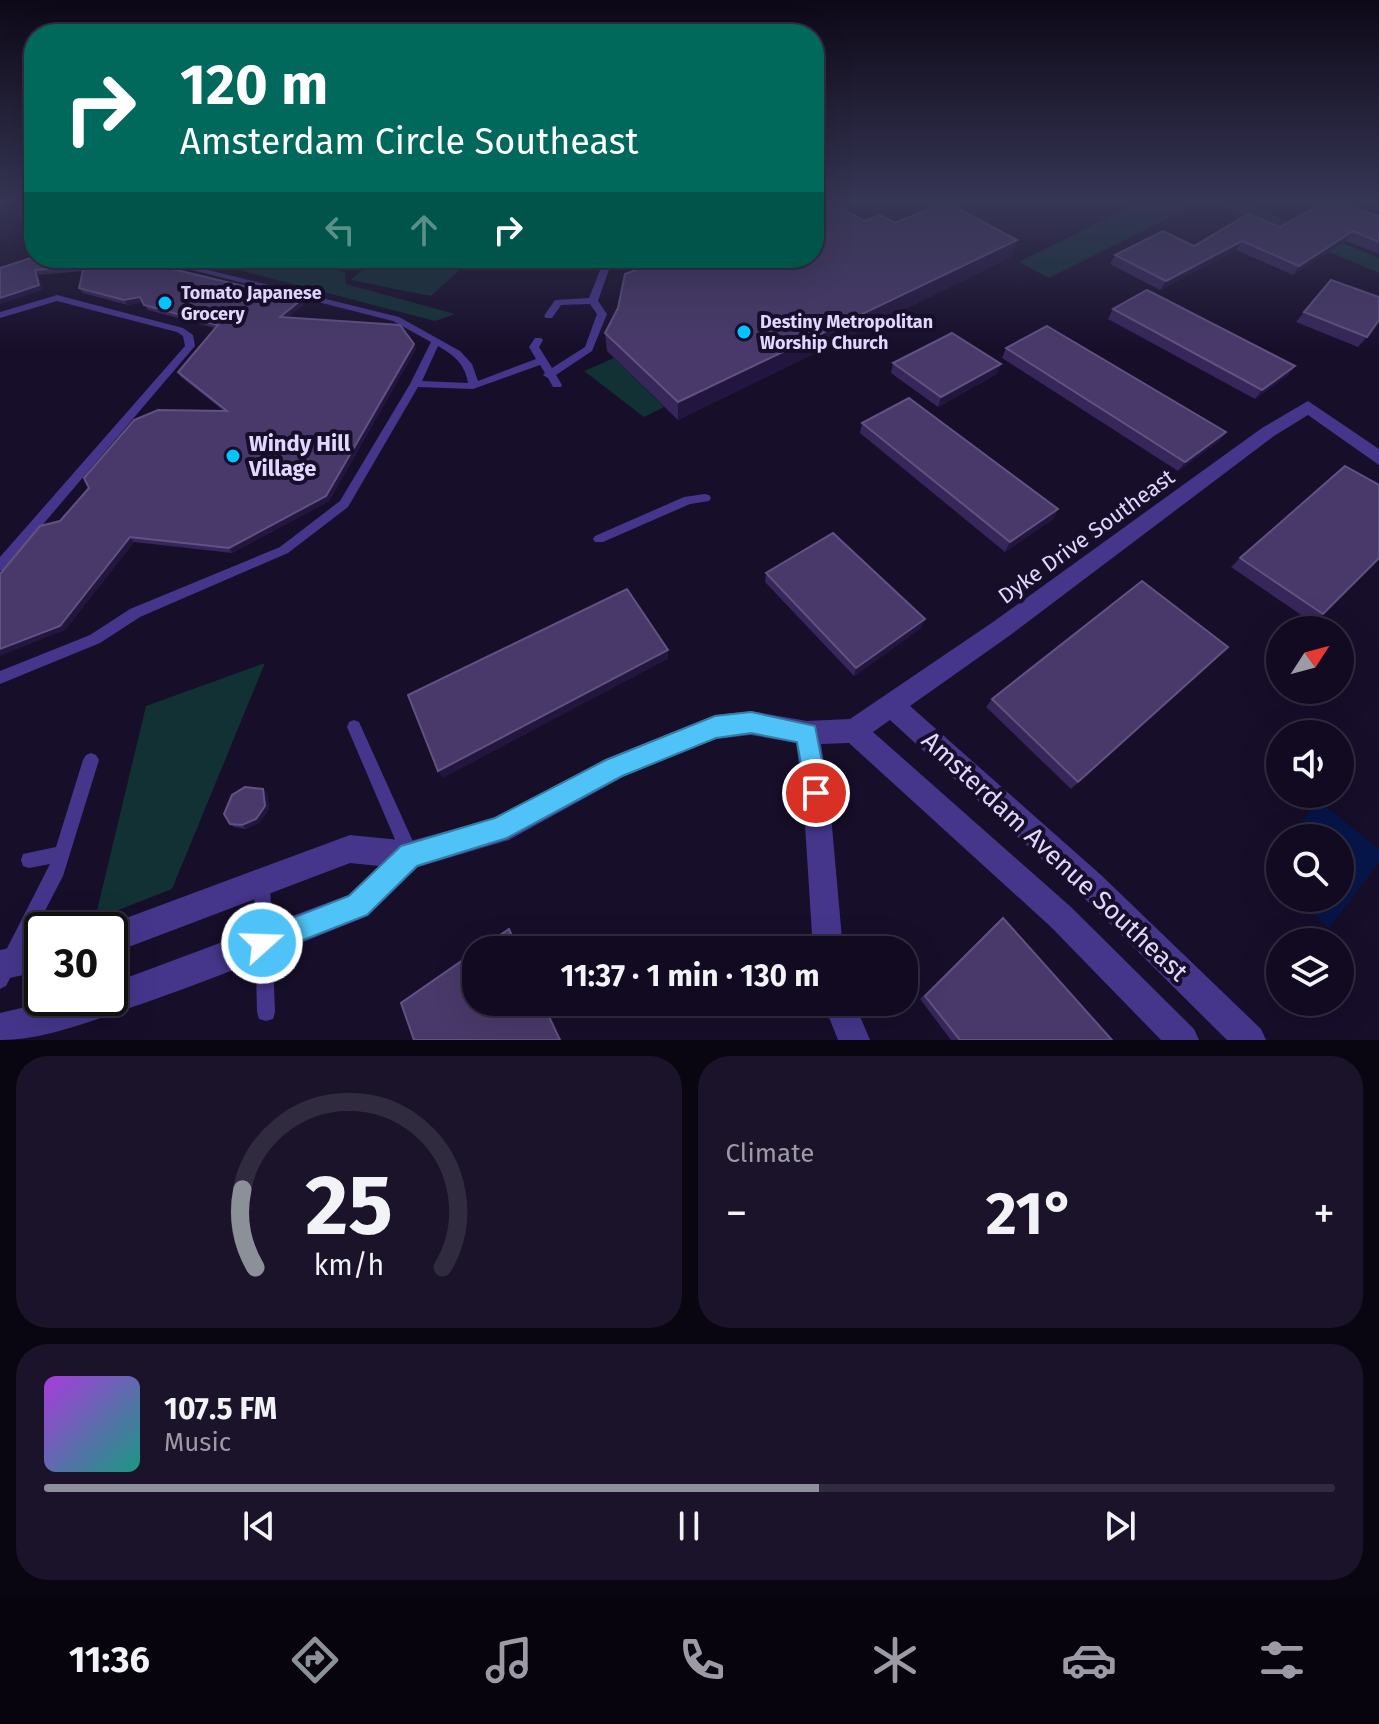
<!DOCTYPE html>
<meta charset="utf-8">
<style>
:root{--surface:#110a20;--page:#1a1329;--text:#f1f3f6;--muted:#9c9aa5;--line:#302b3e;--accent:#8c9099}
body{margin:0;font-family:"Fira Sans",sans-serif;background:var(--page);color:var(--text);height:100vh;display:flex;flex-direction:column;font-size:30px;white-space:nowrap}
*{box-sizing:border-box;margin:0}
p{font-size:26px;color:var(--muted)}
.icon{flex:none;width:44px;height:44px;fill:none;stroke:currentColor;stroke-width:2;stroke-linecap:round;stroke-linejoin:round}
.map{position:relative;height:1040px;overflow:hidden}
.details{display:flex;flex-direction:column;gap:16px;padding:16px;background:#090612;flex:1}
.details>*{flex:none}
.banner{position:absolute;left:24px;top:24px;width:800px;height:244px;border-radius:32px;box-shadow:0 8px 32px #0002,0 0 0 2px var(--line);background:#00695c;color:#fff;overflow:hidden}
.needle{width:52px;rotate:54deg}
.fabs{position:absolute;left:1266px;top:616px;display:grid;gap:16px}
.fabs a{display:grid;place-items:center;width:88px;height:88px;border-radius:50%;background:var(--surface);box-shadow:0 8px 32px #0002,0 0 0 2px var(--line);font-size:40px}
.speed{position:absolute;left:24px;top:912px;display:flex;gap:16px;font-size:40px;font-weight:700;text-align:center}
.speed>*{display:grid;place-content:center;width:104px;height:104px;border-radius:50%;background:var(--surface);box-shadow:0 8px 32px #0002,0 0 0 2px var(--line);line-height:1}
.speed .limit{border:4px solid #111;border-radius:12px;background:#fff;color:#111}
.pin{position:absolute;display:grid;place-items:center;width:68px;height:68px;color:#fff;margin:-34px;border:4px solid #fff;border-radius:50%;box-shadow:0 2px 8px #0007}
.me{position:absolute;width:88px;margin:-44px;rotate:70deg;stroke-linejoin:round;filter:drop-shadow(0 0 6px #0008)}
.turn{display:flex;align-items:center;gap:28px;height:168px;padding:0 24px;font-size:36px}
.turn .icon{width:104px;height:104px;stroke-width:2.5}
.turn b{display:block;font-size:56px;line-height:68px}
.lanes{display:flex;align-items:center;height:76px;padding:0 24px;background:#0003;justify-content:center;gap:40px;direction:ltr}
.lanes .off{opacity:.35}
.big{font-size:60px;font-weight:700;line-height:1.1}
.details .card{flex:1;display:flex;flex-direction:column;justify-content:center;gap:12px;min-width:0;padding:0 28px;border-radius:32px;background:var(--page)}
.details .dial{align-items:center;gap:0}
.dial svg{height:208px;overflow:visible;fill:none;stroke:var(--line);stroke-width:7;stroke-linecap:round;text-anchor:middle}
.dial text{fill:var(--text);stroke:none}
.song{display:flex;align-items:center;gap:24px}
.cover{width:96px;height:96px;border-radius:12px;background:linear-gradient(135deg,hsl(280 70% 55%),hsl(170 70% 35%))}
.played{height:8px;border-radius:4px;background:linear-gradient(90deg,var(--accent) 60%,var(--line) 60%)}
.keys{display:flex;justify-content:space-around;direction:ltr}
.heat{display:flex;justify-content:space-between;align-items:center;font-size:44px;direction:ltr}
.details .tiles{flex:1;display:grid;gap:16px;grid-template-columns:1fr 1fr}
.card:last-child{grid-column:span 2}
.trip{position:absolute;left:462px;top:936px;width:456px;height:80px;border-radius:32px;background:var(--surface);box-shadow:0 8px 32px #0002,0 0 0 2px var(--line);font-weight:700;line-height:80px;text-align:center}
.menu{display:flex;height:128px;justify-content:space-around;align-items:center;background:#07040d;color:var(--muted)}
.menu .icon{width:56px;height:56px}
.menu .on{color:var(--accent)}
.menu b{font-size:36px;color:var(--text)}
.map>svg:first-child{display:block}
.green{fill:#113134}
.water{fill:#07164a}
.lines{fill:none;stroke-linecap:round;stroke-linejoin:round}
.service{fill:#45368c;fill-rule:evenodd}
.minor{fill:#45368c;fill-rule:evenodd}
.wall{fill:#372659}
.shaded-wall{fill:#22153e}
.building{fill:#49396a;stroke:#615282;stroke-width:2}
.route{fill:#4fc3f7;stroke:#337fa1;stroke-width:2}
.poi-dot{fill:#03c4ff;stroke:#170e2a;stroke-width:3}
.labels{text-anchor:middle;stroke-width:8;stroke-linejoin:round;paint-order:stroke}
.far-poi-label{font-size:18px;font-weight:bold;fill:#e1d7ff;stroke:#170e2a;text-anchor:start}
.poi-label{font-size:22px;font-weight:bold;fill:#e1d7ff;stroke:#170e2a;text-anchor:start}
.street-label{font-size:22px;fill:#e1d7ff;stroke:#170e2a}
.near-street-label{font-size:26px;fill:#e1d7ff;stroke:#170e2a}
</style>
<div class="map">
<svg width="1379" height="1040" viewBox="0 0 1379 1040">
<rect width="100%" height="100%" fill="#170e2a"/>
<path class="green" d="M1126 203H1199L1049 278 1019 262 1131 206Z
M1214 203H1245L1379 258V273Z
M193 258H284L345 272 346 284 455 314 435 321Z
M375 258H472L431 296 351 280Z
M614 358 664 407 644 417 584 371Z
M265 663 172 889 95 919 146 706Z"/>
<path class="water" d="M1314 797 1379 849V862L1329 928 1295 898H1340V838H1289L1315 806 1311 802Z"/>
<g class="lines">
<path class="service" d="M145 258H159L399 317 460 351 472 364 478 381 536 359 529 347 535 338H541L543 340 539 347 552 368 585 347 597 314 590 304 561 305 552 318H546L544 316 555 300 589 298 602 265 579 263V259L604 260 605 258H613L598 301 607 314 592 351 556 375 562 385 561 387H553L548 378 543 375 545 373 540 365 473 389 418 387 348 507 288 553 140 617 100 643 0 684V671L90 635 130 609 280 547 340 501 410 384 431 342 393 321ZM438 346C454 355 465 364 468 383L422 381Z
M57 295 183 328 193 335 195 346 4 570 0 571V557L185 346 183 336 177 332 57 301 0 318V312Z
M705 494 709 495 711 498 709 501 690 504 603 542H595L593 539 595 536 684 497Z
M354 720 359 722 415 846 417 852 415 858 409 860 403 858 347 727 349 722Z
M91 753 96 755 99 760 63 876 6 986 0 989V962L50 864 29 868 23 866 21 860 23 854 56 847 83 760 86 755Z
M262 877 268 879 270 885 275 1012 273 1019 266 1021 259 1019 257 1012 254 885 256 879Z"/>
<path class="minor" d="M1308 401 1379 449V465L1308 415 1274 436 1009 636 910 706 1101 875 1261 1029 1266 1040H1227L1081 895 890 720 873 732 1071 907 1194 1029 1199 1040H1161L1051 927 849 743 821 744 829 793 843 950H813L803 793 796 743 751 735 716 739 623 777 509 840 418 867 368 916 358 920C278 952 199 985 118 1012 80 1025 40 1040 0 1040V1013L64 998H110V984L348 895 379 866 350 863 110 954V930H99L110 924 350 835 410 841 495 818 605 759 715 715 751 711 807 721 850 719 993 622 1262 428Z
M42 941V971L0 980V950Z
M823 1002H854L870 1040H838Z"/>
</g>
<path class="wall" d="M1379 216V254L1346 241 1293 275 1236 250 1160 290 1110 264 1115 255 1194 246 1280 227Z
M864 221 895 223 1017 240 1011 257 678 420 607 351 605 333Z
M127 258 303 305 288 317 414 344 416 349 329 501 232 553 134 542 65 630 60 521 224 411 181 377 178 372 215 328 148 310 143 302 128 305 83 293 79 288 83 271 38 275 43 290 0 268Z
M1113 309 1295 366 1288 375 1255 399 1108 319Z
M1304 312 1367 337 1358 347 1296 322Z
M1006 348 1226 432 1219 441 1178 471 1002 358Z
M893 363 997 374 938 407 891 373Z
M862 423 1058 509 1053 519 1005 552 860 433Z
M1240 558 1323 614 1313 623 1231 567Z
M766 573 921 628 854 676 765 582Z
M1228 647 1071 789 986 707 992 699Z
M263 789 267 793 269 809 260 822 246 829 234 827 230 824Z
M1003 918 1112 1040H951L920 999 997 923Z"/>
<path class="shaded-wall" d="M1353 231 1346 241 1293 275 1299 266Z
M1017 240 1011 257 678 420V402Z
M1242 241 1236 250 1160 290 1166 281Z
M35 270 38 275 43 290 0 304V298Z
M140 297 143 302 128 305 124 300Z
M301 300 303 305 282 322 280 317Z
M414 344 416 349 329 501 232 553 229 548Z
M1001 364 997 374 938 407 941 397Z
M1295 366 1288 375 1255 399 1262 390Z
M1226 432 1219 441 1178 471 1185 462Z
M1058 509 1053 519 1005 552 1010 542Z
M130 537 134 542 65 630 0 656V649Z
M925 619 921 628 854 676 856 668Z
M668 650V659L443 778 438 771Z
M263 789 267 793 269 809 260 822 246 829 242 825Z
M542 1002H544L562 1040H560Z"/>
<path class="building" d="M830 203H833L864 221 880 215 895 223 944 203H948L1017 240 678 402 605 333 618 308 625 274 668 258H814V209Z
M1323 203 1350 207 1379 216V242L1353 231 1299 266 1242 241 1166 281 1115 255 1163 231 1194 246 1248 214 1280 227Z
M34 257 127 258 301 300 280 317 400 325 414 344 326 496 229 548 130 537 60 626 0 649V574L40 526 60 521 89 488 84 478 134 420 158 410 227 411 178 372 218 325 144 305 140 297 124 300 79 288 84 266 35 270 39 285 0 298V268Z
M1331 280 1379 297V320L1367 337 1304 312Z
M1147 290 1295 366 1262 390 1113 309Z
M1047 326 1226 432 1185 462 1006 348Z
M952 333 1001 364 941 397 893 363Z
M909 398 1058 509 1010 542 862 423Z
M1345 466 1379 485V558L1323 614 1240 558Z
M833 533 925 619 856 668 766 573Z
M1142 581 1228 647 1078 782 992 699Z
M627 589 668 650 438 771 408 695Z
M245 787 263 789 265 806 256 819 242 825 230 824 224 814 232 795Z
M1003 918 1112 1040H960L925 996Z
M509 929 518 950H478Z
M476 951V1002H542L560 1040H414L401 1003Z"/>
<linearGradient id="sky" x2="0" y2="1"><stop stop-color="#0d0817"/><stop offset="0.58" stop-color="#363655"/><stop offset="1" stop-color="#363655" stop-opacity="0"/></linearGradient>
<rect width="1379" height="348" fill="url(#sky)"/>
<path class="route" d="M751 712 815 726 828 793 825 801 816 805 808 801 797 742 751 733 716 738 622 776 507 838 417 866 367 915 262 956 252 952 248 943 252 934 349 896 401 846 495 818 606 760 715 716Z"/>
<g class="poi-dot">
<circle cx="165" cy="303" r="8"/>
<circle cx="744" cy="332" r="8"/>
<circle cx="233" cy="456" r="8"/>
</g>
<g class="labels">
<g class="far-poi-label">
<text x="181" y="299">Tomato Japanese<tspan x="181" dy="21">Grocery</tspan></text>
<text x="760" y="328">Destiny Metropolitan<tspan x="760" dy="21">Worship Church</tspan></text>
</g>
<g class="poi-label">
<text x="249" y="451">Windy Hill<tspan x="249" dy="25">Village</tspan></text>
</g>
<g class="street-label">
<text transform="translate(1086 536) rotate(-36)" y="8">Dyke Drive Southeast</text>
</g>
<g class="near-street-label">
<text transform="translate(1055 856) rotate(43)" y="9">Amsterdam Avenue Southeast</text>
</g>
</g>
</svg>
<div class="fabs">
<a><svg class="needle" viewBox="-14 -14 28 28"><path d="M0-13l5 13h-10z" fill="#e53935"/><path d="M0 13l5-13h-10z" fill="#9c9aa5"/></svg></a>
<a><svg class="icon" aria-label="sound" viewBox="0 0 24 24"><path d="M4 9h4l5-4v14l-5-4H4zM17 9q2 3 0 6"/></svg></a>
<a><svg class="icon" aria-label="search" viewBox="0 0 24 24"><circle cx="10" cy="10" r="6"/><path d="M15 15l6 6"/></svg></a>
<a><svg class="icon" aria-label="layers" viewBox="0 0 24 24"><path d="M12 4l9 5-9 5-9-5zM3 14l9 5 9-5"/></svg></a>
</div>
<div class="speed"><div class="limit">30</div></div>
<div class="pin" style="left:816px;top:793px;background:#d93025"><svg class="icon" aria-label="arrive" viewBox="0 0 24 24"><path d="M6 21V4h12l-3 4 3 4H6"/></svg></div>
<svg class="me" style="left:262px;top:943px" viewBox="-20 -20 40 40"><circle r="17" fill="#4fc3f7" stroke="#fff" stroke-width="3"/><path d="M0-11L8 9 0 5-8 9z" fill="#fff"/></svg>
<div class="trip">11:37 · 1 min · 130 m</div>
<div class="banner">
<div class="turn"><svg class="icon" aria-label="right" viewBox="0 0 24 24"><path d="M7 20v-9h11M14 6l5 5-5 5"/></svg><div><b>120 m</b>Amsterdam Circle Southeast</div></div>
<div class="lanes"><svg class="icon off" aria-label="left" viewBox="0 0 24 24"><path d="M17 20v-9H6M10 6l-5 5 5 5"/></svg><svg class="icon off" aria-label="ahead" viewBox="0 0 24 24"><path d="M12 20V5M6 11l6-6 6 6"/></svg><svg class="icon" aria-label="right" viewBox="0 0 24 24"><path d="M7 20v-9h11M14 6l5 5-5 5"/></svg></div>
</div>
</div>
<section class="details">
<div class="tiles">
<div class="card dial"><svg viewBox="0 0 100 80">
<path d="M14 69A42 42 0 1 1 86 69"/>
<path d="M14 69A42 42 0 0 1 9 39" stroke="#8c9099"/>
<text x="50" y="56" font-size="32" font-weight="700">25</text>
<text x="50" y="72" font-size="11">km/h</text>
</svg></div>
<div class="card"><p>Climate</p>
<div class="heat"><a>−</a><b class="big">21°</b><a>+</a></div>
</div>
<div class="card">
<div class="song"><i class="cover"></i><div><b>107.5 FM</b><p>Music</p></div></div>
<div class="played"></div>
<div class="keys"><svg class="icon" aria-label="previous" viewBox="0 0 24 24"><path d="M18 5L8 12l10 7zM5 5v14"/></svg><svg class="icon" aria-label="pause" viewBox="0 0 24 24"><path d="M8 5v14M16 5v14"/></svg><svg class="icon" aria-label="next" viewBox="0 0 24 24"><path d="M6 5l10 7-10 7zM19 5v14"/></svg></div>
</div>
</div>
</section>
<nav class="menu">
<b>11:36</b>
<svg class="icon on" aria-label="directions" viewBox="0 0 24 24"><path d="M12 3l9 9-9 9-9-9zM9 14v-3h6M13 9l2 2-2 2"/></svg>
<svg class="icon" aria-label="music" viewBox="0 0 24 24"><path d="M9 18V5l10-2v13"/><circle cx="6" cy="18" r="3"/><circle cx="16" cy="16" r="3"/></svg>
<svg class="icon" aria-label="phone" viewBox="0 0 24 24"><path d="M5 4h4l2 5-3 2q2 4 5 5l2-3 5 2v4C11 20 4 13 5 4z"/></svg>
<svg class="icon" aria-label="climate" viewBox="0 0 24 24"><path d="M12 3v18M4 7l16 10M4 17L20 7"/></svg>
<svg class="icon" aria-label="car" viewBox="0 0 24 24"><path d="M5 17H2v-5l4-1 3-4h7l3 4 3 1v5h-3M9 17h6M6 11h13"/><circle cx="7" cy="17" r="2"/><circle cx="17" cy="17" r="2"/></svg>
<svg class="icon" aria-label="filters" viewBox="0 0 24 24"><path d="M4 7h16M4 17h16"/><circle cx="9" cy="7" r="2"/><circle cx="15" cy="17" r="2"/></svg>
</nav>
